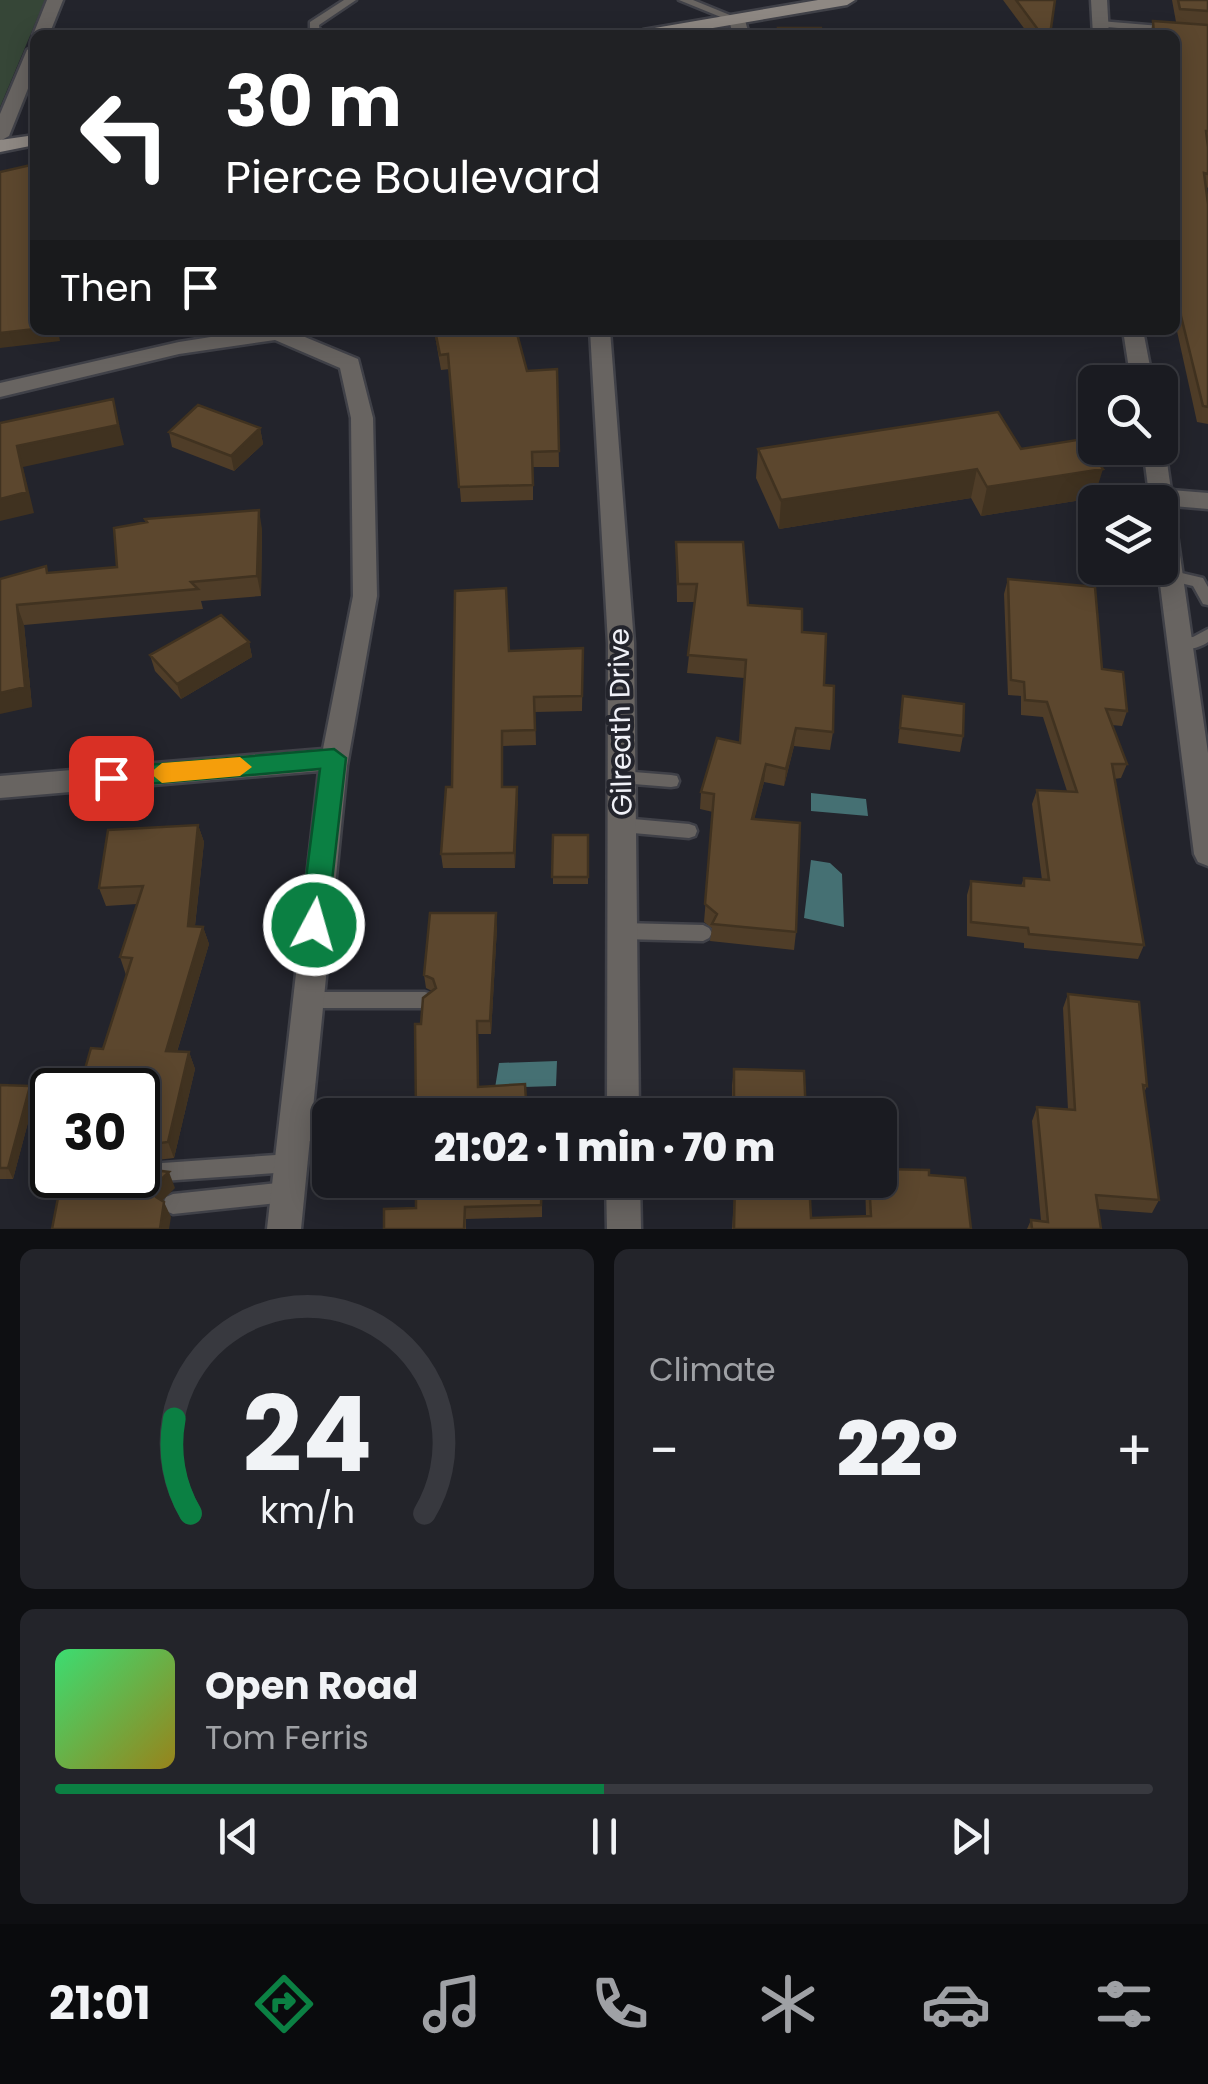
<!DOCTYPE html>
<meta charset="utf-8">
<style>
:root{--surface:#1a1b21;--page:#23242a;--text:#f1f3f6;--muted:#9fa1a5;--line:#38393f;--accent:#0b8043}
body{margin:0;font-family:Poppins,sans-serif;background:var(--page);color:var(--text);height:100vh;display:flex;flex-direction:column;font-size:38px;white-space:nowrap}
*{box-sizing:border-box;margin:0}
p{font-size:32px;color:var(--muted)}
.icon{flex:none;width:55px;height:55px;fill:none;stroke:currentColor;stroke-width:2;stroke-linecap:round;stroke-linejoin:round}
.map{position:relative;height:1229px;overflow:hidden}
.side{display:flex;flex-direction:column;gap:20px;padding:20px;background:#0e0f12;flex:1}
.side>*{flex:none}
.banner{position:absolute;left:30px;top:30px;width:1150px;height:305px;border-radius:15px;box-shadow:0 5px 25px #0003,0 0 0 2px var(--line);background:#202124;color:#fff;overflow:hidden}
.controls{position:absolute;left:1078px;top:365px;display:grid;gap:20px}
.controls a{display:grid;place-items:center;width:100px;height:100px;border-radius:15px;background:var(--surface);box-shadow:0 5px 25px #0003,0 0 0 2px var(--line);font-size:50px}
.speed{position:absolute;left:30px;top:1068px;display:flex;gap:20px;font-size:50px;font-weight:700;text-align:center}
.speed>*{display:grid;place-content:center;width:130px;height:130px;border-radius:50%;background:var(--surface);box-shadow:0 5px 25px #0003,0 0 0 2px var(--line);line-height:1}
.speed .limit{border:5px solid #111;border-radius:15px;background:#fff;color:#111}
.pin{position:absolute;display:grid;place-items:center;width:85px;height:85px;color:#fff;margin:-42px;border-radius:20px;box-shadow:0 5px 15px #0006}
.me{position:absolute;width:110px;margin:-55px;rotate:6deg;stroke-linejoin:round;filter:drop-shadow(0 0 8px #0008)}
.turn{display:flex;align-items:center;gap:35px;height:210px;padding:0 30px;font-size:45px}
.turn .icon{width:130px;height:130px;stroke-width:2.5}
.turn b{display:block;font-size:70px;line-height:85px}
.then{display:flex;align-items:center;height:95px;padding:0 30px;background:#0003;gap:20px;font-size:38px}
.big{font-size:75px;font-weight:800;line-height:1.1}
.side .tile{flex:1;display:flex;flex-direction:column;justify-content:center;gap:15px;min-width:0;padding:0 35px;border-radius:15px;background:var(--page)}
.side .dial{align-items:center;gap:0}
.dial svg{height:260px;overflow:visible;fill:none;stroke:var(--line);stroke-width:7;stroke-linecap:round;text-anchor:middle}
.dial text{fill:var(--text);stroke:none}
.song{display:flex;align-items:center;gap:30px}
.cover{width:120px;height:120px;border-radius:15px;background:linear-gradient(135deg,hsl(140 70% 55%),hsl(50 70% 35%))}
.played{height:10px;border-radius:5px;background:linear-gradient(90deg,var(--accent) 50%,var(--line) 50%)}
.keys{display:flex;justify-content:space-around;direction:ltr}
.heat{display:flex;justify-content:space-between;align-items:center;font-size:55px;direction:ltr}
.side .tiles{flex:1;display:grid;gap:20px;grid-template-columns:1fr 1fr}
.tile:last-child{grid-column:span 2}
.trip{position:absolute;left:312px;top:1098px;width:585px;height:100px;border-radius:15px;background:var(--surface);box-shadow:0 5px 25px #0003,0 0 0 2px var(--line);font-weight:800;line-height:100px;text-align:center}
.tab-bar{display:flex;height:160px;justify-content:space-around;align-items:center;background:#0a0b0d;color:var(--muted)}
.tab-bar .icon{width:70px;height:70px}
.tab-bar .on{color:var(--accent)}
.tab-bar b{font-size:45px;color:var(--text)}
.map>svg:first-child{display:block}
.green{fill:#364637}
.water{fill:#457073}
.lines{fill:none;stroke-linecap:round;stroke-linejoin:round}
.lane-casing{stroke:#404148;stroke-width:5}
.street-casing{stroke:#404148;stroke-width:5}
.secondary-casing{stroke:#404148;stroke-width:5}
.lane{fill:#686461;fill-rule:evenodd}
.street{fill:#686461;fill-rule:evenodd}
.secondary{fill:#8e8883;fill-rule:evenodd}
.wall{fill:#4f3d28}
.shaded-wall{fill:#403220}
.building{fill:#5c472e;stroke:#403220;stroke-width:2.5}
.route{fill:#0b8043;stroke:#07532c;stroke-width:2.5}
.slow{fill:#f59e0b}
.labels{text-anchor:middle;stroke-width:8;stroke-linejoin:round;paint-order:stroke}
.street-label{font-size:28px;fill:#f0f1f7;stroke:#23242c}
</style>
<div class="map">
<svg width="1208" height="1229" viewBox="0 0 1208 1229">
<rect width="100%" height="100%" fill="#23242c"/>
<path class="green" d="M0 0H45L0 107Z"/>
<path class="water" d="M811 793 866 799 868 816 811 811Z
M811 860 830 863 842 874 844 927 804 918Z
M557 1061 556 1086 495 1088 499 1063Z"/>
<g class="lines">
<defs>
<path id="lane" d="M344 0H356L319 25 320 35H310V22Z
M679 0H693L742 20 733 22Z
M1100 21 1208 30V36L1096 26V22Z
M1173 571 1203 578 1208 587V605L1203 604 1193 586 1168 580 1166 576 1168 572Z
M1208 629V642C1198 649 1182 653 1173 642L1176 638 1193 637Z
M621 771 671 775 677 776 679 781 677 786 671 787 621 783 615 782 613 777 615 772Z
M622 818 689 824 695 826 697 831 695 836 689 838 622 832 616 830 614 825 616 820Z
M622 923 703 925 709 928 712 933 709 938 703 941 622 939 616 936 613 931 616 926Z
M306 992H425L431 994 434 1000 431 1006 425 1008H306L300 1006 297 1000 300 994Z
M293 1123H330V1141H293L286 1138 283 1132 286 1126Z
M290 1154 297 1156 300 1163 297 1170 290 1172 148 1182 141 1180 138 1173 141 1166 148 1164Z
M614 1180H742L743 1183 740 1190 733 1192H623L616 1190Z
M287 1182 294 1185 297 1192 294 1199 287 1202 173 1214 166 1211 163 1204 166 1197 173 1194Z"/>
<path id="street" d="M47 0H63L49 35H35V38L33 35Z
M1091 0H1107L1109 35H1093Z
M737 15 745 20 749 35H733L729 20Z
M35 45V71L9 136 0 141V114L27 50Z
M255 330H288L358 359 373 418 377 596 347 766 301 1229H267L319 771 0 798V776L323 749 353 596 351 418 340 368 275 340 179 354 0 397V383L179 342Z
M590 330H610L634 643 639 1115H607L608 643Z
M1123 330H1143L1153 382H1131Z
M1160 442 1165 448 1171 490 1208 493V509L1173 506 1208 753V866L1198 862 1194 854 1158 568 1160 502H1150L1143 448H1160Z
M606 1180H640L641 1229H607Z"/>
<path id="secondary" d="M818 0H855L847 5 672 35H635L643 30Z
M35 135V145L0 152V140Z"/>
</defs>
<use href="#lane" class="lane-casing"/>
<use href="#street" class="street-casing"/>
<use href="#secondary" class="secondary-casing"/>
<use href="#lane" class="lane"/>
<use href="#street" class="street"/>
<use href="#secondary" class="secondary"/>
</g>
<path class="wall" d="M1003 0H1055L1050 35H1029Z
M1172 0H1208V187L1206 190 1208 204V424L1197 422 1175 322V35H1150L1153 21 1176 22Z
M434 330H516L527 371 557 369 559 467H533V500L461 502 450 369 441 370Z
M260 428 263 444 234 471 172 447 169 432Z
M758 449H1021L1094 498 981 516 971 498 779 529 756 478Z
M262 529 261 596 201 601 203 609 24 625 32 707 0 579 117 567Z
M676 542 748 605 802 632 824 685 833 732 830 750 794 746 784 786 764 782 754 819 796 932 794 950 710 941 712 928 704 922 713 812 700 809 701 792 740 743 744 678 687 673 695 602H677Z
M1008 579 1102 669 1127 711 1122 726 1112 725 1127 764 1121 778 1114 779 1144 945 1138 959 1024 948V943L967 936V895L971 881 1021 886 1024 878 1042 880 1032 804 1037 790 1067 791 1043 717 1021 715V696L1008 695 1004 594Z
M249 642 252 657 181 699 155 671 150 655Z
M583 648 582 711 535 712 536 745 503 746V787H517L515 868H443L441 854 452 787 509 651Z
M903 696 963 736 960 752 898 743Z
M198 825 204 842 195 926 203 927 209 944 177 1052H189L195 1069 174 1158 140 1162 138 1167V1090L103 1049 126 975 120 957 137 904 106 906 99 888Z
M553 835H588V884H553Z
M497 927 491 1034H478L479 1087 526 1101 542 1102 543 1115H416L421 1024 432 991 426 988 424 975Z
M1068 994 1147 1086 1144 1093 1159 1200 1152 1213 1098 1209 1101 1229H1027L1031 1220 1041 1221 1032 1121 1037 1107 1068 1110 1063 1008Z
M734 1069 806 1115H732V1085Z
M0 1085 35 1096 13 1179H0Z
M929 1175 971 1229H732L735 1180 811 1218 866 1216 865 1180Z
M542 1180V1217L466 1219V1229H384L416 1208Z"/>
<path class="shaded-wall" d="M35 329V330H81L59 336 60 341 0 348V333Z
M113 399 124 445 23 467 34 513 0 521V499L17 446Z
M260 428 263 444 234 471 231 456Z
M977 469 971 498 779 529 781 500Z
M1103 469 1094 498 981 516 987 487Z
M259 510 262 529 261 596 257 576Z
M17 605 24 625 32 707 0 714V693Z
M249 642 252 657 181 699 177 684Z
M796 728 794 746 784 786 786 769Z
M766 764 764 782 750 836 752 819Z
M517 787 518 802 515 868 514 853Z
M198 825 204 842 193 943 188 926Z
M496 913 497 927 491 1034 490 1021Z
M203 927 209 944 172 1068 166 1051Z
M189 1052 195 1069 174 1158 168 1142Z
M30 1086 35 1096 13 1179 8 1168Z
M169 1172 175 1188 160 1203 163 1212 153 1187Z
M164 1202 171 1217 169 1229H160Z"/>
<path class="building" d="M1016 0H1055L1050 35H1042Z
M1178 0H1208V11L1180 9Z
M1153 21 1208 25V131H1206L1208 147V174L1204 173 1208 204V407L1203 406 1181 316 1175 263V35H1154Z
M778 28H821L823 35H779Z
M35 164V329L0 333V172Z
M435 330H516L527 371 557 369 559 451 532 452 533 485 459 487 448 354 440 355Z
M113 399 118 425 17 446 27 492 0 499V423Z
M198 405 260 428 231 456 169 432Z
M998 412 1021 449 1083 439 1103 469 987 487 977 469 781 500 758 449Z
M259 510 257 576 191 582 198 589 17 605 25 687 0 693V579L46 566 47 573 117 567 114 528 147 522 145 519Z
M676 542H743L748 605 802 609V632L826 634 824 685 834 686 833 732 796 728 786 769 766 764 752 819 800 823 796 932 712 924 717 914 705 904 714 794 701 792 717 738 740 743 746 660 688 655 697 584H678Z
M1008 579 1095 587 1102 669 1123 672 1127 711 1106 709 1127 764H1112L1144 945 1029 934 1028 928 971 922V881L1024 886V878L1049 880 1037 790 1077 792 1047 702 1025 700 1024 682 1011 680Z
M506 588 509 651 583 648 582 696 534 697 535 730 502 731V787H517L514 853 441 854 446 787H452L455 591Z
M221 615 249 642 177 684 150 655Z
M903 696 964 704 963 736 900 728Z
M198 825 188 926 203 927 166 1051 189 1052 168 1142 138 1146V1090H79L91 1048 103 1049 132 958 120 957 143 886 99 888 108 830Z
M553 835H588V877H552Z
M430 913H496L490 1021H477L478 1087 525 1084 526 1101 542 1102V1115H416L415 1024H421L423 998 436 988 433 979 424 975Z
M1068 994 1139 1002 1147 1086 1143 1085 1159 1200 1096 1195 1101 1229H1032L1031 1220 1048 1222 1037 1107 1075 1110Z
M734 1069 804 1071 806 1115H734Z
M0 1085 30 1086 8 1168H0Z
M138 1168 169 1172 153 1187 156 1197 164 1202 160 1229H52L62 1177 138 1175Z
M880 1169 929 1170V1175L965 1178 971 1229H734L735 1180H809L811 1218 871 1216 869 1180H880Z
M416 1180H542L541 1205 465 1207 464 1229H384V1209L416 1208Z"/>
<path class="route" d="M334 749 346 758 327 925 323 933H304L300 925 320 769 111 787 99 778 111 768Z"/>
<path class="slow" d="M240 757 252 767 240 776 162 783 150 773 162 763Z"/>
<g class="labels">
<g class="street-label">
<text transform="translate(620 722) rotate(-91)" y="10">Gilreath Drive</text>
</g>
</g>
</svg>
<div class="controls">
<a><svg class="icon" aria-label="search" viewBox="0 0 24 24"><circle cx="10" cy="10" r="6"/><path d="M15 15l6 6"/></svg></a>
<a><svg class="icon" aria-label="layers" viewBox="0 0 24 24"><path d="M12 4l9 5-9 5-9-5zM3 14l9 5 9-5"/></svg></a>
</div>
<div class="speed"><div class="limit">30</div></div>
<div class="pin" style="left:111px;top:778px;background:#d93025"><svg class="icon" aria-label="arrive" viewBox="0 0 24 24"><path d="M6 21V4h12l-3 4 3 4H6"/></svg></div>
<svg class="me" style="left:314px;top:925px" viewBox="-20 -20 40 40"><circle r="17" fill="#0b8043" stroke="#fff" stroke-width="3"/><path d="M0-11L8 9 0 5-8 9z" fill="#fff"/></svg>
<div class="trip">21:02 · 1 min · 70 m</div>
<div class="banner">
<div class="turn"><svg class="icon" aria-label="left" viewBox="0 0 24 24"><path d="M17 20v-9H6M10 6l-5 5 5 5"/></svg><div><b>30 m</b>Pierce Boulevard</div></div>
<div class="then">Then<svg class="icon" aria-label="arrive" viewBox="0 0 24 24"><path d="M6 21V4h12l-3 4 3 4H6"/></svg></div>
</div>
</div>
<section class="side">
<div class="tiles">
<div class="tile dial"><svg viewBox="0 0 100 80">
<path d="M14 69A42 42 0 1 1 86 69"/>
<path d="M14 69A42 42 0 0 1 9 40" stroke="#0b8043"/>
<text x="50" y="56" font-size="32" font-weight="700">24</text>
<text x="50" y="72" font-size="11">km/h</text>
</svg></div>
<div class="tile"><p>Climate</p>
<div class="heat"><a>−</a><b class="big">22°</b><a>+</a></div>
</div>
<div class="tile">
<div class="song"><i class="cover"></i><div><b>Open Road</b><p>Tom Ferris</p></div></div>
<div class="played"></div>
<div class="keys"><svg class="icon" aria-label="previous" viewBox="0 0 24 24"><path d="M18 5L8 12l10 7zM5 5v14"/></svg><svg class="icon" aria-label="pause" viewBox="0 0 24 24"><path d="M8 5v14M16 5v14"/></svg><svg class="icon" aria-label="next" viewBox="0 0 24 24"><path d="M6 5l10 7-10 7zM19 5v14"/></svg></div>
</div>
</div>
</section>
<nav class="tab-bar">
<b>21:01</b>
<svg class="icon on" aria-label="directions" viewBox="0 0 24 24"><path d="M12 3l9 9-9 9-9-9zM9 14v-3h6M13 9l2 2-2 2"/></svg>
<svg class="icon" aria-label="music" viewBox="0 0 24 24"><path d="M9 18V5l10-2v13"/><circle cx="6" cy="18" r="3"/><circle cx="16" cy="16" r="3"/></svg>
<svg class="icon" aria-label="phone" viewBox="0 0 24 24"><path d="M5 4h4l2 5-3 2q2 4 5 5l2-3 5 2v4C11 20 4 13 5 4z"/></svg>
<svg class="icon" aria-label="climate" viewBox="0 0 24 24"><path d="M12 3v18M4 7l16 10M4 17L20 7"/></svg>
<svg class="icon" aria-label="car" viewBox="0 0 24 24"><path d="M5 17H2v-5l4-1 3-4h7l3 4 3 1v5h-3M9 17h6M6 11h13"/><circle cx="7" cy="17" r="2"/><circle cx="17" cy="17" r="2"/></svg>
<svg class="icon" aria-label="filters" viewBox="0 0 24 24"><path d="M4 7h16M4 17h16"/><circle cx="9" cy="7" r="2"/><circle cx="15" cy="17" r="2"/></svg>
</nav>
